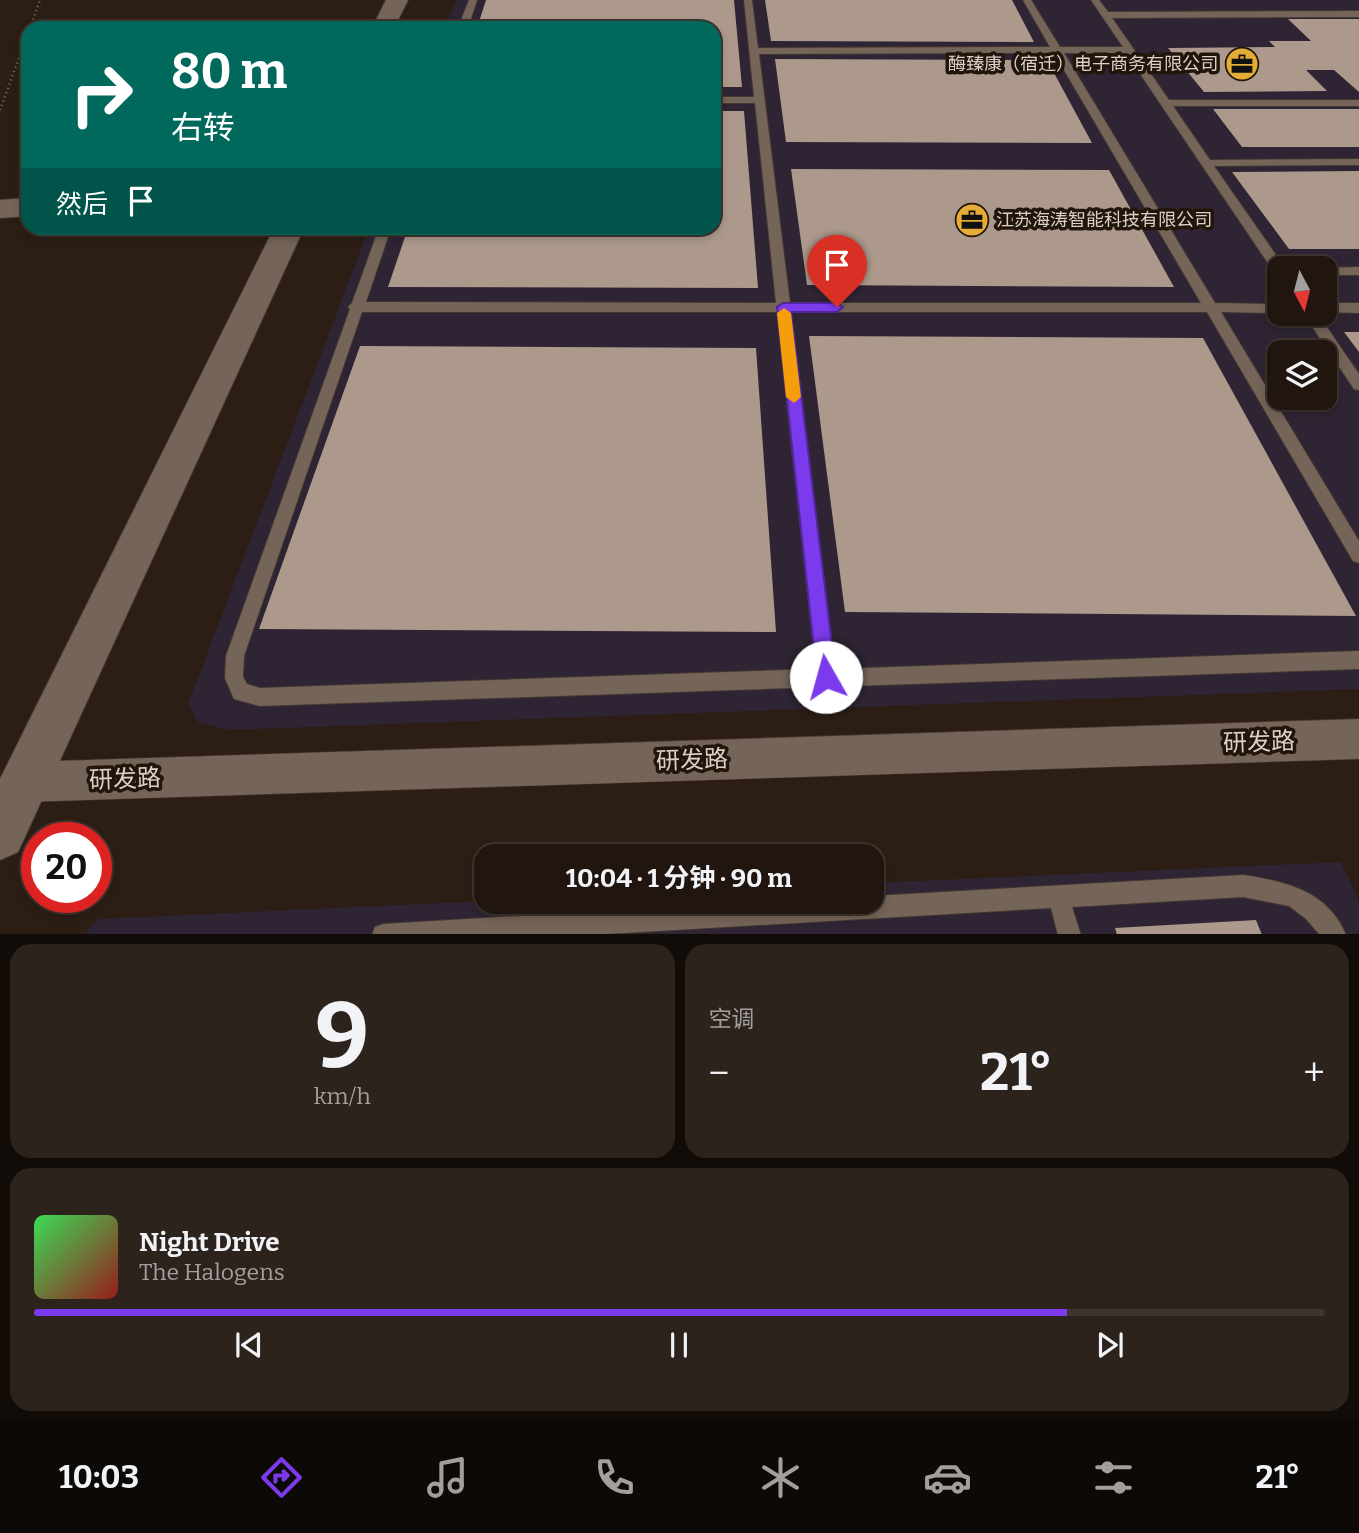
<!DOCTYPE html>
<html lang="zh">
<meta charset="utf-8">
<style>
:root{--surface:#21160f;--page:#2d231d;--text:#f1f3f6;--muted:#a29f9e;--line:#3e352f;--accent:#7c3aed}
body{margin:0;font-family:Bitter,"Noto Sans SC",serif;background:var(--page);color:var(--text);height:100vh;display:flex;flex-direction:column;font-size:26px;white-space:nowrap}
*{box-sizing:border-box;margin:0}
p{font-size:23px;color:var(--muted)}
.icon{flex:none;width:38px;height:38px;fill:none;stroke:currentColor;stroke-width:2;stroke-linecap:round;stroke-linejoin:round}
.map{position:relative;height:934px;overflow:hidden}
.details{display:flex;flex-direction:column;gap:10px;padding:10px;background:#120c08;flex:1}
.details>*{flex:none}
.banner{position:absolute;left:21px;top:21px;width:700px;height:214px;border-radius:21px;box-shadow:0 4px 10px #0003,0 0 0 2px var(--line);background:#00695c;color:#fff;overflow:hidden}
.needle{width:46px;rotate:173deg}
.fabs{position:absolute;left:1267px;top:256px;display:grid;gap:14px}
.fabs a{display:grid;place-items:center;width:70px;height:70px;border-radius:14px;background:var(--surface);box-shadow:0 4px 10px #0003,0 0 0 2px var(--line);font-size:35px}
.speed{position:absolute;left:21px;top:822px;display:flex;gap:14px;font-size:35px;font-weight:700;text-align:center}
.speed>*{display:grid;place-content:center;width:91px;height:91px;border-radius:50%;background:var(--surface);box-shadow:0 4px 10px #0003,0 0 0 2px var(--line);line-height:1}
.speed .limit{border:10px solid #d22;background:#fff;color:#111}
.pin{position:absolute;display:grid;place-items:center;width:60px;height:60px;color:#fff;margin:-72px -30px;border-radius:50% 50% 50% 0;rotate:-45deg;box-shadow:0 0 7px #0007}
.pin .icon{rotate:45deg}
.me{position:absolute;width:77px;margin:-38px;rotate:353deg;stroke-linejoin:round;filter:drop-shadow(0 0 5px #0008)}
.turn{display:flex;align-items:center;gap:24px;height:147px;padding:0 35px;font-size:32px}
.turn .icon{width:91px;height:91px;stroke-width:2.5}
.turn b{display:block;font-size:49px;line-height:60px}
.then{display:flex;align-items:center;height:66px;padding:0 35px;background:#0003;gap:14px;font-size:26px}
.big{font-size:52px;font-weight:700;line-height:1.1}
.details .tile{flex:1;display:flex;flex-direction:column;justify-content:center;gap:10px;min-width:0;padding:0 24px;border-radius:21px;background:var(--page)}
.details .dial{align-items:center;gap:0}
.dial b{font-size:91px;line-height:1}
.song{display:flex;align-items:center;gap:21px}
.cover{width:84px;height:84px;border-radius:10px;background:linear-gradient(135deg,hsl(130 70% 55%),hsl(0 70% 35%))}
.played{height:7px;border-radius:4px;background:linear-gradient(90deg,var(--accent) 80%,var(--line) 80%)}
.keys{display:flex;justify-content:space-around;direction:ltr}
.heat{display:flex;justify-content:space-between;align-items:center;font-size:38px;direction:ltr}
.details .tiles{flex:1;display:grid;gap:10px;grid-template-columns:1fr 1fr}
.tile:last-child{grid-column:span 2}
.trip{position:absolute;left:474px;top:844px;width:410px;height:70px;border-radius:21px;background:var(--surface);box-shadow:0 4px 10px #0003,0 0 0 2px var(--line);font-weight:700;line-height:70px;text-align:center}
.tab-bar{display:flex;height:112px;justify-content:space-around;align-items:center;background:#0d0906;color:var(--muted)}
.tab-bar .icon{width:49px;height:49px}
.tab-bar .selected{color:var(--accent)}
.tab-bar b{font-size:32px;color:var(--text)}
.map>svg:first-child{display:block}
.industrial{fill:#2e2433;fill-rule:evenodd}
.building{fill:#ac998c}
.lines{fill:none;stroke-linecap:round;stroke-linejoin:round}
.service-casing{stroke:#443832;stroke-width:2}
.minor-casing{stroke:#443832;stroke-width:1}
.tertiary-casing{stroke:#443832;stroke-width:2}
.path{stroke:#7b6f67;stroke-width:2.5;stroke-dasharray:1 3.5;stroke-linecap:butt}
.service{fill:#756458;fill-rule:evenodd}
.minor{fill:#756458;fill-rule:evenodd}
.tertiary{fill:#756458;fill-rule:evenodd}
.route{fill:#7c3aed;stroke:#51269a;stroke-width:2}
.slow{fill:#f59e0b}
.labels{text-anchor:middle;stroke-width:7;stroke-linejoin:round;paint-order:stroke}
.far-poi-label{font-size:18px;fill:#dbd0ca;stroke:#22150a;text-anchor:end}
.near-street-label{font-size:24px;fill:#dbd0ca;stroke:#22150a}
</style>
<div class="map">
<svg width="1359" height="935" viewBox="0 0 1359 935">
<rect width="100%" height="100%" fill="#2c1e14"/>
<path class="industrial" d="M456 0H1359V689L225 730 198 722 188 704 369 228H714V28H445ZM1279 268H1325V313H1279ZM1279 352H1325V397H1279Z
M1341 862 1359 901V935H84L98 919 486 901H872V883Z"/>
<path class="building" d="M486 0H734L742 87H714V28H477Z
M765 0H1012L1034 42 771 41Z
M1288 19H1359V92L1334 70H1306L1327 91 1204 92 1168 48 1275 47 1269 41H1311Z
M775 59 1047 60 1092 143 786 142Z
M1213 109H1359V147H1242Z
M714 111H744L758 288 388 287 408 228H714Z
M791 169 1109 170 1174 287 807 285Z
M1359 171V249H1289L1232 172Z
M1344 332H1359V352Z
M809 336 1203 338 1356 616 845 612Z
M360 346 756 348 776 632 259 629Z
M1256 920 1262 935H1117L1115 928Z"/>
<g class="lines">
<defs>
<path id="service" d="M469 0H477L468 28H458Z
M744 0H752L758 48 1050 47 1023 0H1031L1060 47H1123L1091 0H1099L1108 12 1359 11V17L1112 18 1169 100H1359V106H1173L1210 160 1359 159V165L1214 166 1285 268H1279V273L1274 272 1126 53H1064L1215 303 1279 304V313L1221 312 1359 541V563L1353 561 1207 312H791L834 669 1359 651V669L260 706 234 699 225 678 226 656 350 309 348 307 352 303 379 228H391L366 302 776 303 755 103H714V97H754ZM1054 53 1201 303H790L759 54ZM362 312H777L816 669 260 688 247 684 243 677 244 656Z
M1359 267V275H1325V268H1322Z
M1359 303V313L1325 312V303Z
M1303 313H1317L1359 374V390L1354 389Z
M1243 875C1285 881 1328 891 1346 935H1320L1306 919 1289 906 1243 897 1072 907 1081 935H1058L1051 908 590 935H372L375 927 383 924 779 901H872V896Z"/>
<path id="minor" d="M1359 719V759L25 802 11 796 5 782 11 768 25 762Z"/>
<path id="tertiary" d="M386 0H408L394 28H372Z
M28 198V216L0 218V200Z
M274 228H304L18 852 0 860V779Z"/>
</defs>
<use href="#service" class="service-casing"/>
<use href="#minor" class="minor-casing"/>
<use href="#tertiary" class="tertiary-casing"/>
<path class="path" d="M30 28 40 0
M0 110 28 33"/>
<use href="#service" class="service"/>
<use href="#minor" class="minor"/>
<use href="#tertiary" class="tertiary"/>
</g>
<path class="route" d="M783 303H837L843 307 837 312H791L836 677 833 683 826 686 819 683 817 677 777 307Z"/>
<path class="slow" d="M784 308 791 313 801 397 794 403 786 397 777 313Z"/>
<defs>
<symbol id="office-disc" viewBox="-11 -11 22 22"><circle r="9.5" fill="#e5ad36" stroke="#22150a"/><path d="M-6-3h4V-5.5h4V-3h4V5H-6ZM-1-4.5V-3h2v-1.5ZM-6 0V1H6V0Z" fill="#111"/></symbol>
</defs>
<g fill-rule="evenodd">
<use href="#office-disc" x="1223" y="45" width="38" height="38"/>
<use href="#office-disc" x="953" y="201" width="38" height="38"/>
</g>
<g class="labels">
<g class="far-poi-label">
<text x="1218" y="70">酶臻康（宿迁）电子商务有限公司</text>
<text x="996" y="226" text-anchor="start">江苏海涛智能科技有限公司</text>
</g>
<g class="near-street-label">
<text transform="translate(1259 742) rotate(-2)" y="8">研发路</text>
<text transform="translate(692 760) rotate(-2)" y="8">研发路</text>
<text transform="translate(125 779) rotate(-2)" y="8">研发路</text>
</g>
</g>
</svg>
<div class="fabs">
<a><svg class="needle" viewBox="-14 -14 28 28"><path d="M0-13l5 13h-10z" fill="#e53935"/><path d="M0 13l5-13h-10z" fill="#a29f9e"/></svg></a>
<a><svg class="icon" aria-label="layers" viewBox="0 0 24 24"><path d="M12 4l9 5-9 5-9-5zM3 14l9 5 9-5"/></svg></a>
</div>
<div class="speed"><div class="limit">20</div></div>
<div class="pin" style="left:837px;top:307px;background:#d93025"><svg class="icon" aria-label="arrive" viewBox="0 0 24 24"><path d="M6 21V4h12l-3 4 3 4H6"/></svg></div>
<svg class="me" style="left:826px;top:677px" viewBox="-20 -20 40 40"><circle r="19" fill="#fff"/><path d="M0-13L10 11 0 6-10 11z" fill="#7c3aed"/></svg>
<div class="trip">10:04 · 1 分钟 · 90 m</div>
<div class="banner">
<div class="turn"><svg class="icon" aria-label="right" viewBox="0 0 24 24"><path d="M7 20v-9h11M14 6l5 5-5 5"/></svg><div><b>80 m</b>右转</div></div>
<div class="then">然后<svg class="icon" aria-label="arrive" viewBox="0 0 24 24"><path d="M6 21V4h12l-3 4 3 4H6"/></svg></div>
</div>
</div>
<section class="details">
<div class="tiles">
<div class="tile dial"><b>9</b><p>km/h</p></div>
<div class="tile"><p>空调</p>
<div class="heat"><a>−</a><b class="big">21°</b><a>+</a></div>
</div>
<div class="tile">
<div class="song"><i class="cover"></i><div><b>Night Drive</b><p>The Halogens</p></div></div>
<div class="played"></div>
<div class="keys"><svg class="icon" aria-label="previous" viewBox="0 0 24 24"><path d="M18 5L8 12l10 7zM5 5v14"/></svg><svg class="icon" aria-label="pause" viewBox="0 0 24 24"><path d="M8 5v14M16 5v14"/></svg><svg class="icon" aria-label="next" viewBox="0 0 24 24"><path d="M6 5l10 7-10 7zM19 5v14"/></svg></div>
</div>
</div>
</section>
<nav class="tab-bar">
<b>10:03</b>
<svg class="icon selected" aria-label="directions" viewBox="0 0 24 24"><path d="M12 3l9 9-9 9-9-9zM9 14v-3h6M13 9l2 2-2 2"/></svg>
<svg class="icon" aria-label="music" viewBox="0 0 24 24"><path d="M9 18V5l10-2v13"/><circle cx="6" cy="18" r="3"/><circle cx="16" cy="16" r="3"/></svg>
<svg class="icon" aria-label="phone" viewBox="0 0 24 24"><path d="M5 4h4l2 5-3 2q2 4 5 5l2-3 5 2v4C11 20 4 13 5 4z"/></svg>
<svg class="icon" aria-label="climate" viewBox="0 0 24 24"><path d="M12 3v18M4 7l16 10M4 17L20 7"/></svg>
<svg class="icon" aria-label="car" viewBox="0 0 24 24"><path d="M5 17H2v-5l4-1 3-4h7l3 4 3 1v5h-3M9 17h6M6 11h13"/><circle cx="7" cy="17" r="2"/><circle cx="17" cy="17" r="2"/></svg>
<svg class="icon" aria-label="filters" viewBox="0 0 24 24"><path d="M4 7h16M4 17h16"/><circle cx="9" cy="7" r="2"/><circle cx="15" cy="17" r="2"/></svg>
<b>21°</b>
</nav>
